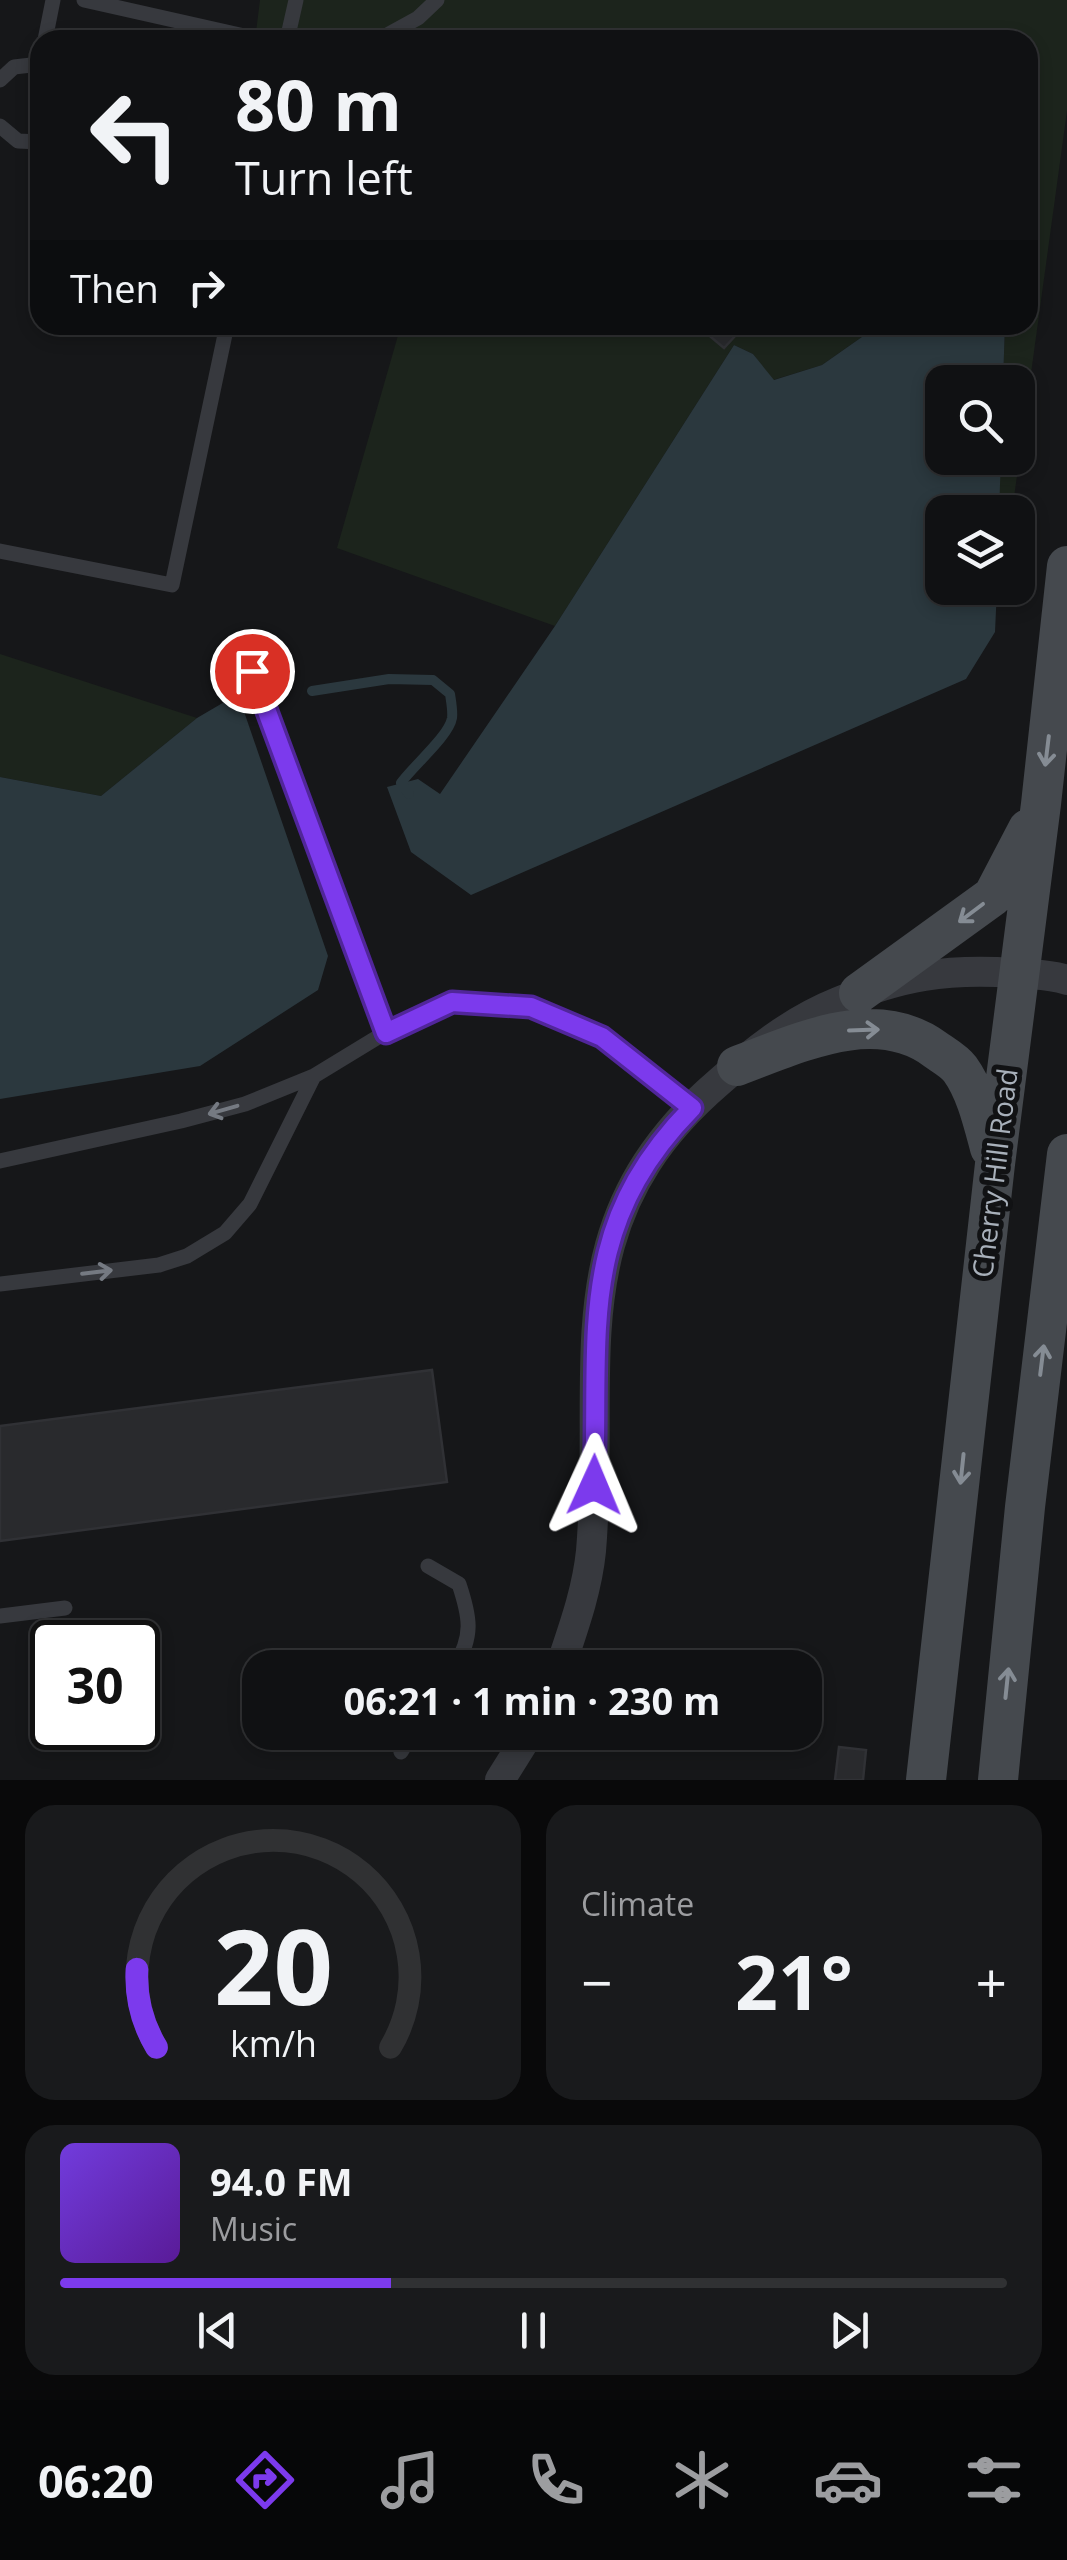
<!DOCTYPE html>
<meta charset="utf-8">
<style>
:root{--surface:#101113;--page:#191a1c;--text:#f1f3f6;--muted:#9c9da0;--line:#303133;--accent:#7c3aed}
body{margin:0;font-family:"Open Sans",sans-serif;background:var(--page);color:var(--text);height:100vh;display:flex;flex-direction:column;font-size:38px;white-space:nowrap}
*{box-sizing:border-box;margin:0}
p{font-size:32px;color:var(--muted)}
.icon{flex:none;width:55px;height:55px;fill:none;stroke:currentColor;stroke-width:2;stroke-linecap:round;stroke-linejoin:round}
.map{position:relative;height:1780px;overflow:hidden}
.side{display:flex;flex-direction:column;gap:25px;padding:25px;background:#09090a;flex:1}
.side>*{flex:none}
.top-card{position:absolute;left:30px;top:30px;width:1008px;height:305px;border-radius:30px;box-shadow:0 5px 15px #0003,0 0 0 2px var(--line);background:#101113;color:var(--text);overflow:hidden}
.buttons{position:absolute;left:925px;top:365px;display:grid;gap:20px}
.buttons a{display:grid;place-items:center;width:110px;height:110px;border-radius:20px;background:var(--surface);box-shadow:0 5px 15px #0003,0 0 0 2px var(--line);font-size:50px}
.speed{position:absolute;left:30px;top:1620px;display:flex;gap:20px;font-size:50px;font-weight:700;text-align:center}
.speed>*{display:grid;place-content:center;width:130px;height:130px;border-radius:50%;background:var(--surface);box-shadow:0 5px 15px #0003,0 0 0 2px var(--line);line-height:1}
.speed .limit{border:5px solid #111;border-radius:15px;background:#fff;color:#111}
.pin{position:absolute;display:grid;place-items:center;width:85px;height:85px;color:#fff;margin:-42px;border:5px solid #fff;border-radius:50%;box-shadow:0 2px 10px #0007}
.me{position:absolute;width:110px;margin:-55px;rotate:1deg;stroke-linejoin:round;filter:drop-shadow(0 0 8px #0008)}
.turn{display:flex;align-items:center;gap:35px;height:210px;padding:0 40px;font-size:45px}
.turn .icon{width:130px;height:130px;stroke-width:2.5}
.turn b{display:block;font-size:70px;line-height:85px}
.then{display:flex;align-items:center;height:95px;padding:0 40px;background:#0003;gap:20px;font-size:38px}
.big{font-size:75px;font-weight:700;line-height:1.1}
.side .tile{flex:1;display:flex;flex-direction:column;justify-content:center;gap:15px;min-width:0;padding:0 35px;border-radius:30px;background:var(--page)}
.side .dial{align-items:center;gap:0}
.dial svg{height:260px;overflow:visible;fill:none;stroke:var(--line);stroke-width:7;stroke-linecap:round;text-anchor:middle}
.dial text{fill:var(--text);stroke:none}
.song{display:flex;align-items:center;gap:30px}
.cover{width:120px;height:120px;border-radius:15px;background:linear-gradient(135deg,hsl(260 70% 55%),hsl(270 70% 35%))}
.played{height:10px;border-radius:5px;background:linear-gradient(90deg,var(--accent) 35%,var(--line) 35%)}
.keys{display:flex;justify-content:space-around;direction:ltr}
.heat{display:flex;justify-content:space-between;align-items:center;font-size:55px;direction:ltr}
.side .tiles{flex:1;display:grid;gap:25px;grid-template-columns:1fr 1fr}
.tile:last-child{grid-column:span 2}
.trip{position:absolute;left:242px;top:1650px;width:580px;height:100px;border-radius:30px;background:var(--surface);box-shadow:0 5px 15px #0003,0 0 0 2px var(--line);font-weight:700;line-height:100px;text-align:center}
.menu{display:flex;height:160px;justify-content:space-around;align-items:center;background:#060708;color:var(--muted)}
.menu .icon{width:70px;height:70px}
.menu .current{color:var(--accent)}
.menu b{font-size:45px;color:var(--text)}
.map>svg:first-child{display:block}
.green{fill:#1c241c}
.water{fill:#2b383e}
.lines{fill:none;stroke-linecap:round;stroke-linejoin:round}
.stream{stroke:#2b383e;stroke-width:10}
.building{fill:#292a2d;stroke:#303135;stroke-width:2.5}
.service{stroke:#37393e;stroke-width:15}
.minor{stroke:#37393e;stroke-width:30}
.secondary{stroke:#45494e;stroke-width:40}
.oneway{stroke:#858c94}
.oneway2{stroke:#757a82}
.route-casing{stroke:#51269a;stroke-width:25}
.route{stroke:#7c3aed;stroke-width:18}
.labels{text-anchor:middle;stroke-width:10;stroke-linejoin:round;paint-order:stroke}
.street-label{font-size:28px;fill:#a8b0ba;stroke:#111214}
</style>
<div class="map">
<svg width="1067" height="1780" viewBox="0 0 1067 1780">
<rect width="100%" height="100%" fill="#161719"/>
<path class="green" d="M260 0H1067V111L1012 512H998L1000 458H1018V382H1003L1005 325H1028V40H255Z
M401 325H879L822 365 773 380 753 354 734 345 555 626 337 548Z
M0 654 197 718 101 796 0 777Z"/>
<path class="water" d="M879 325H1005L1003 382H942V458H1001L999 512H942V588H997L995 632 966 679 471 895 411 852 387 787 418 779 440 794 555 626 734 345 753 354 774 380 822 365Z
M238 694 328 956 318 990 200 1066 0 1099V777L101 796 197 718Z"/>
<g class="lines">
<path class="stream" d="M312 691 389 679 433 680 450 694C451 701 453 711 452 718 449 736 413 766 401 783L409 794"/>
</g>
<path class="building" d="M721 325 736 335 724 348 711 337Z
M432 1370 447 1482 0 1541V1426Z
M839 1747 866 1750 863 1780H835Z"/>
<g class="lines">
<path class="service" d="M84 0 262 40
M45 40 53 0
M287 40 296 0
M378 40 418 18 437 0
M0 80 14 67 40 64
M0 126 18 141 40 142
M0 551 172 585 227 325
M253 671 386 1033
M0 1161 181 1121 245 1104 314 1076 401 1023 452 1002 531 1007 602 1037 692 1108
M0 1284 159 1265 187 1256 225 1233 250 1204 314 1076
M428 1566 459 1584C470 1617 474 1636 454 1668
M0 1616 65 1608
M401 1752 413 1732"/>
<path class="minor" d="M560 1668C573 1629 587 1591 591 1551 607 1363 555 1223 719 1082 755 1050 793 1020 838 1002 900 976 947 968 1015 973 1032 975 1051 974 1067 980
M500 1780 530 1732"/>
<path class="secondary" d="M859 993 993 896 1028 829
M737 1066C799 1043 876 1005 936 1050 943 1055 954 1061 960 1069 976 1091 983 1122 990 1148
M926 1780 995 1164 1041 804 1067 566
M998 1780 1025 1507 1067 1154"/>
</g>
<defs><path id="oneway-shaft" d="M-6 0H5M1.5-3L5.5 0L1.5 3" fill="none" stroke-width="1.6" stroke-linecap="round" stroke-linejoin="round" transform="scale(2.5)"/></defs>
<g class="oneway">
<use href="#oneway-shaft" transform="translate(1047 751) rotate(97)"/>
<use href="#oneway-shaft" transform="translate(971 913) rotate(143)"/>
<use href="#oneway-shaft" transform="translate(864 1030) rotate(-2)"/>
<use href="#oneway-shaft" transform="translate(1042 1360) rotate(-83)"/>
<use href="#oneway-shaft" transform="translate(962 1469) rotate(96)"/>
<use href="#oneway-shaft" transform="translate(1007 1683) rotate(-84)"/>
</g>
<g class="oneway2">
<use href="#oneway-shaft" transform="translate(223 1110) rotate(164)"/>
<use href="#oneway-shaft" transform="translate(97 1272) rotate(-7)"/>
</g>
<g class="lines">
<defs>
<path id="route" d="M252 671 386 1033 452 1002 531 1007 602 1037 692 1108C575 1227 600 1334 594 1485"/>
</defs>
<use href="#route" class="route-casing"/>
<use href="#route" class="route"/>
</g>
<g class="labels">
<g class="street-label">
<text transform="translate(995 1173) rotate(-83)" y="10">Cherry Hill Road</text>
</g>
</g>
</svg>
<div class="buttons">
<a><svg class="icon" aria-label="search" viewBox="0 0 24 24"><circle cx="10" cy="10" r="6"/><path d="M15 15l6 6"/></svg></a>
<a><svg class="icon" aria-label="layers" viewBox="0 0 24 24"><path d="M12 4l9 5-9 5-9-5zM3 14l9 5 9-5"/></svg></a>
</div>
<div class="speed"><div class="limit">30</div></div>
<div class="pin" style="left:252px;top:671px;background:#d93025"><svg class="icon" aria-label="arrive" viewBox="0 0 24 24"><path d="M6 21V4h12l-3 4 3 4H6"/></svg></div>
<svg class="me" style="left:594px;top:1485px" viewBox="-20 -20 40 40"><path d="M0-17L14 15 0 8-14 15z" fill="#7c3aed" stroke="#fff" stroke-width="4"/></svg>
<div class="trip">06:21 · 1 min · 230 m</div>
<div class="top-card">
<div class="turn"><svg class="icon" aria-label="left" viewBox="0 0 24 24"><path d="M17 20v-9H6M10 6l-5 5 5 5"/></svg><div><b>80 m</b>Turn left</div></div>
<div class="then">Then<svg class="icon" aria-label="right" viewBox="0 0 24 24"><path d="M7 20v-9h11M14 6l5 5-5 5"/></svg></div>
</div>
</div>
<section class="side">
<div class="tiles">
<div class="tile dial"><svg viewBox="0 0 100 80">
<path d="M14 69A42 42 0 1 1 86 69"/>
<path d="M14 69A42 42 0 0 1 8 45" stroke="#7c3aed"/>
<text x="50" y="56" font-size="32" font-weight="700">20</text>
<text x="50" y="72" font-size="11">km/h</text>
</svg></div>
<div class="tile"><p>Climate</p>
<div class="heat"><a>−</a><b class="big">21°</b><a>+</a></div>
</div>
<div class="tile">
<div class="song"><i class="cover"></i><div><b>94.0 FM</b><p>Music</p></div></div>
<div class="played"></div>
<div class="keys"><svg class="icon" aria-label="previous" viewBox="0 0 24 24"><path d="M18 5L8 12l10 7zM5 5v14"/></svg><svg class="icon" aria-label="pause" viewBox="0 0 24 24"><path d="M8 5v14M16 5v14"/></svg><svg class="icon" aria-label="next" viewBox="0 0 24 24"><path d="M6 5l10 7-10 7zM19 5v14"/></svg></div>
</div>
</div>
</section>
<nav class="menu">
<b>06:20</b>
<svg class="icon current" aria-label="directions" viewBox="0 0 24 24"><path d="M12 3l9 9-9 9-9-9zM9 14v-3h6M13 9l2 2-2 2"/></svg>
<svg class="icon" aria-label="music" viewBox="0 0 24 24"><path d="M9 18V5l10-2v13"/><circle cx="6" cy="18" r="3"/><circle cx="16" cy="16" r="3"/></svg>
<svg class="icon" aria-label="phone" viewBox="0 0 24 24"><path d="M5 4h4l2 5-3 2q2 4 5 5l2-3 5 2v4C11 20 4 13 5 4z"/></svg>
<svg class="icon" aria-label="climate" viewBox="0 0 24 24"><path d="M12 3v18M4 7l16 10M4 17L20 7"/></svg>
<svg class="icon" aria-label="car" viewBox="0 0 24 24"><path d="M5 17H2v-5l4-1 3-4h7l3 4 3 1v5h-3M9 17h6M6 11h13"/><circle cx="7" cy="17" r="2"/><circle cx="17" cy="17" r="2"/></svg>
<svg class="icon" aria-label="filters" viewBox="0 0 24 24"><path d="M4 7h16M4 17h16"/><circle cx="9" cy="7" r="2"/><circle cx="15" cy="17" r="2"/></svg>
</nav>
